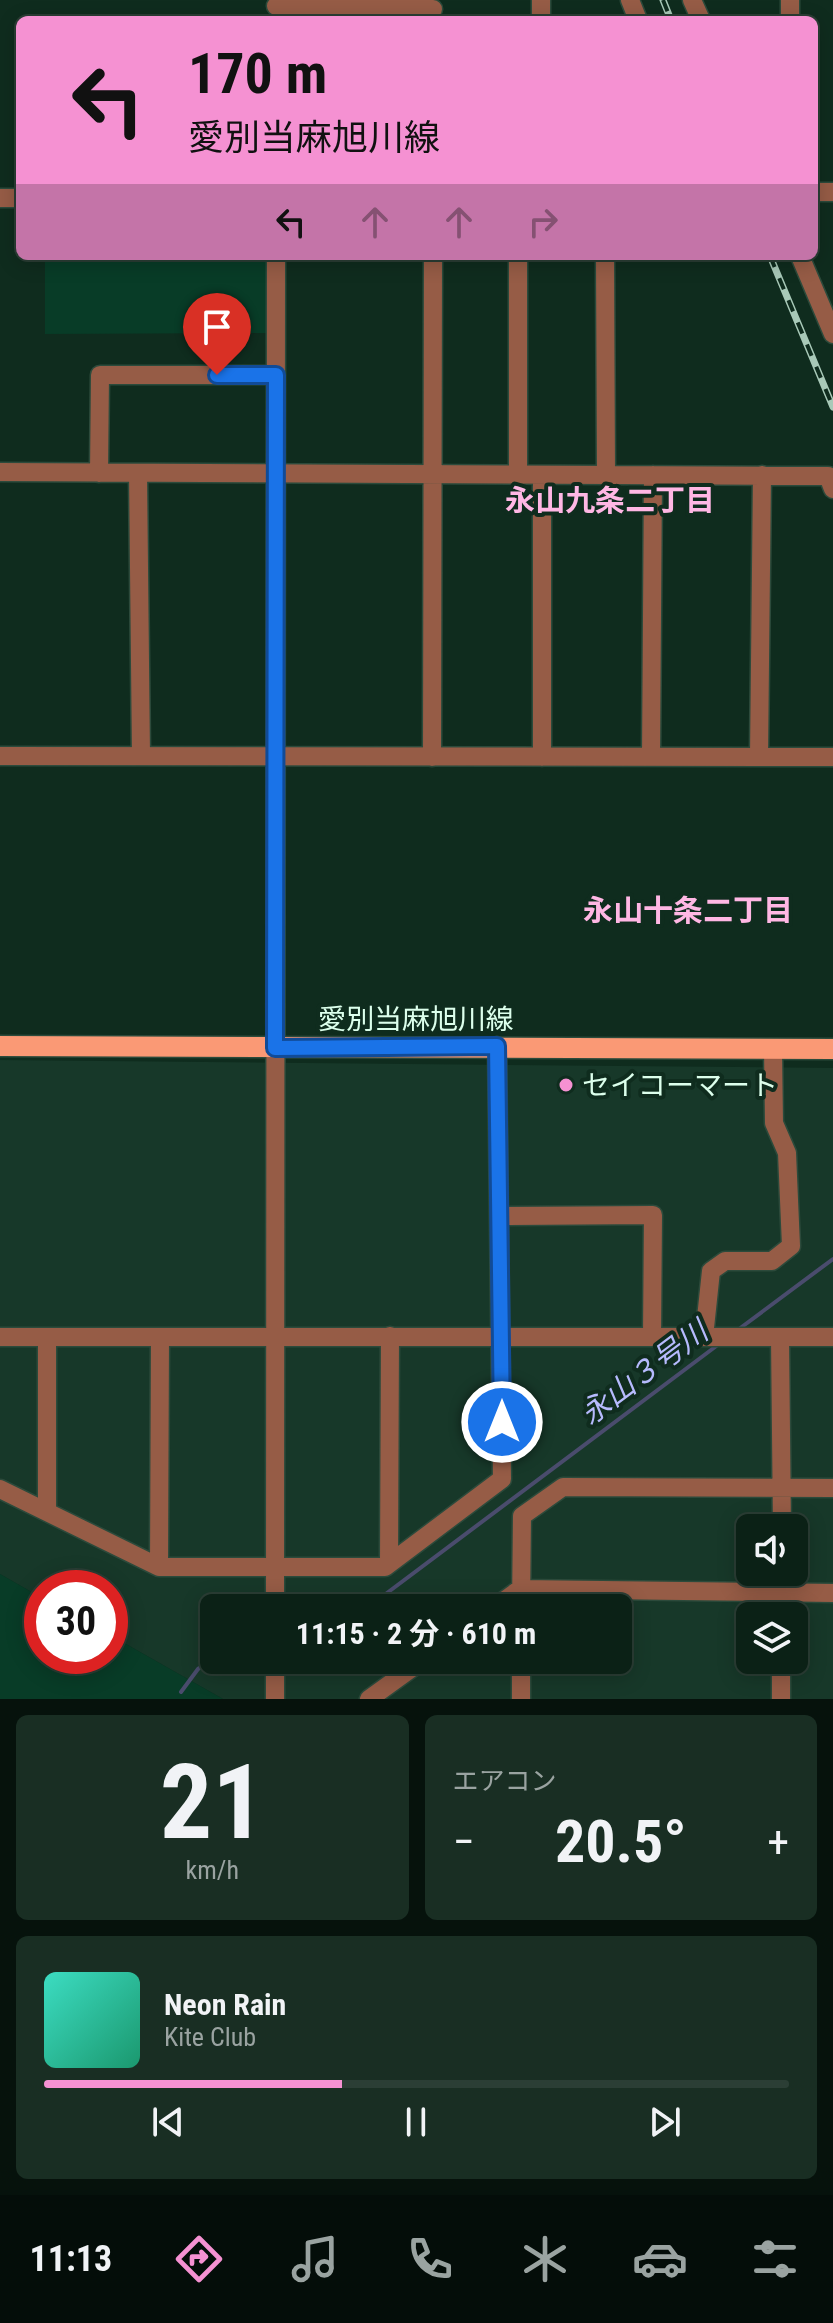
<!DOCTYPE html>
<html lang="ja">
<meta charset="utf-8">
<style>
:root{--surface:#0b2116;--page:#192e23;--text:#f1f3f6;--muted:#9aa3a1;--line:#2b3e35;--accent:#f591d2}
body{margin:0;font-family:"Roboto Condensed","Noto Sans JP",sans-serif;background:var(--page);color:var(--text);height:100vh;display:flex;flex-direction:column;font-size:30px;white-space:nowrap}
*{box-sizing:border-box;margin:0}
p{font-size:26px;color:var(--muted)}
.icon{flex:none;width:44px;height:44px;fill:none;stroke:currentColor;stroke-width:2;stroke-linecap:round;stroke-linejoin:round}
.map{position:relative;height:1699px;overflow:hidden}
.details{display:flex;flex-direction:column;gap:16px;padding:16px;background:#06120c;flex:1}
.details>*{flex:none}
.banner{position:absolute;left:16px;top:16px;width:802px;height:244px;border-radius:12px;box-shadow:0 4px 20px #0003,0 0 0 2px var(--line);background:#f591d2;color:#111;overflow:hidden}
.fabs{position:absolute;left:736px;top:1514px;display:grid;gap:16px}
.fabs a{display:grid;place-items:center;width:72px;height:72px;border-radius:12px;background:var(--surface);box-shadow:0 4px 20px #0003,0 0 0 2px var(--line);font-size:40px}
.speed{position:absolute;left:24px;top:1570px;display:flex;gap:16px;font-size:40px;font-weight:700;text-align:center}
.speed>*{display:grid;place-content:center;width:104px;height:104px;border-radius:50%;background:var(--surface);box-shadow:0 4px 20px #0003,0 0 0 2px var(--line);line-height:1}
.speed .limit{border:12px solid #d22;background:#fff;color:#111}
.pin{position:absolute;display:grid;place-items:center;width:68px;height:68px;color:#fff;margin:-82px -34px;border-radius:50% 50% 50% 0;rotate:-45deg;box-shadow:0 0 8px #0007}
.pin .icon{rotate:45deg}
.me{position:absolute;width:88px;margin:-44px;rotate:0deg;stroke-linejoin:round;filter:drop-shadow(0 0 6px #0008)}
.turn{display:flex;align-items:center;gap:28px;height:168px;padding:0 40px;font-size:36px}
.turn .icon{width:104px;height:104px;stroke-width:2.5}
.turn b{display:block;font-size:56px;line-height:68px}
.lanes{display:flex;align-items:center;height:76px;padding:0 40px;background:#0003;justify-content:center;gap:40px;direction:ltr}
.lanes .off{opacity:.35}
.big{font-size:60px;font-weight:700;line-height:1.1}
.details .card{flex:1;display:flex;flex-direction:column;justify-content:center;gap:12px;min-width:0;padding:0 28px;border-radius:12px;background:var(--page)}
.details .dial{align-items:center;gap:0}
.dial b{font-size:104px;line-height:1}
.song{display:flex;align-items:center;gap:24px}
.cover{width:96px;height:96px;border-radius:12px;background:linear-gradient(135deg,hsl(170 70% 55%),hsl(160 70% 35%))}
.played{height:8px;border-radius:4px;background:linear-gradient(90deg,var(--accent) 40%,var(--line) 40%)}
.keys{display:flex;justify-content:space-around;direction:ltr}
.heat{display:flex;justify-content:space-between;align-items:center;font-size:44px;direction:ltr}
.details .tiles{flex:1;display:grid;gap:16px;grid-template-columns:1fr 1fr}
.card:last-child{grid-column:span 2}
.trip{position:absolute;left:200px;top:1594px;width:432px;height:80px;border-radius:12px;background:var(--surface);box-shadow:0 4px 20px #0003,0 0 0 2px var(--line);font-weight:700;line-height:80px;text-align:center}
.menu{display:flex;height:128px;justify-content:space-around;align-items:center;background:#040d09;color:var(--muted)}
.menu .icon{width:56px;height:56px}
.menu .active{color:var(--accent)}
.menu b{font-size:36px;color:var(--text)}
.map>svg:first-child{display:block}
.built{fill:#173829;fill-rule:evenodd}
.green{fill:#083c27}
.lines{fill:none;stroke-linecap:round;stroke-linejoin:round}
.stream{stroke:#4a4c6d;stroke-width:4}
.minor-casing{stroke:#2c4a3b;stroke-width:21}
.major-casing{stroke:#2c4a3b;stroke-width:23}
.minor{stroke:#965c46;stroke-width:18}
.major{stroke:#fa9975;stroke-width:20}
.rail-casing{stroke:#a8c9b8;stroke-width:7}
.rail{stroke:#0f2c1e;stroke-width:4;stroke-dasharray:12;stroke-linecap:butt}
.route-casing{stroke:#114b97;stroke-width:20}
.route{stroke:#1a73e8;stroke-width:14}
.poi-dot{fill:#f591d2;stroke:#0f2c1e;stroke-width:3}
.labels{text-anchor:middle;stroke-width:8;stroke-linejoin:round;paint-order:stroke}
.street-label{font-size:28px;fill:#dcffec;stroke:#0f2c1e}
.poi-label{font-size:28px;fill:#dcffec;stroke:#0f2c1e;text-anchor:start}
.neighbourhood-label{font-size:30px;font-weight:bold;fill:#ffb7e4;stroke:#0f2c1e}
.water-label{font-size:30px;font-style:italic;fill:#b6bafd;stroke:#0f2c1e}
</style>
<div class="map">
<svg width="833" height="1699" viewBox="0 0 833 1699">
<rect width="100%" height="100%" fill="#0f2c1e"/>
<path class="built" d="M0 1060 833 1068V1699H223L110 1635V1588H42V1598L0 1574ZM750 1528H794V1572H750ZM214 1608H618V1660H214ZM750 1616H794V1660H750Z"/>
<path class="green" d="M45 256H270L272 333 45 334Z
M0 1574 42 1598V1656H110V1635L223 1699H0Z"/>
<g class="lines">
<path class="stream" d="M739 1329 833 1259
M367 1608 719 1344
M219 1660 254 1666 270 1663
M181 1692 198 1669 214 1658"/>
<defs>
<path id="minor" d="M541 0V20
M630 0 638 20
M692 0 701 20
M276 6 433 9
M790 20V0
M814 192H833
M0 198H20
M518 256V475
M605 256 606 475
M800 256 833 334
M0 472 828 476 833 489
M99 473 100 375H276
M138 473 141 756
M0 756 833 757
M432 757 433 256
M542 757V475
M651 757 653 475
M759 757 762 475
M499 1216 653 1215 652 1336
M0 1337H833
M704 1337 711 1271 725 1261H772L791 1246 787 1153 774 1123 773 1049
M780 1337 782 1528
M0 1489 159 1567H385L502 1479 497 1046
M47 1512V1337
M389 1563 390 1336
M159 1567 160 1337
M275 1608 276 256
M494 1608 520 1589 833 1593
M521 1608 522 1516 563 1487 833 1488
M781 1616 782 1572
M275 1660V1699
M521 1660V1699
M369 1699 423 1660
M781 1699V1660"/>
<path id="major" d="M0 1046 833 1049"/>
</defs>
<use href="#minor" class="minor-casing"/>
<use href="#major" class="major-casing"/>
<use href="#minor" class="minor"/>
<use href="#major" class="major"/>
<defs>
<path id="rail" d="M663 0 671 20
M770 256 833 407"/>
</defs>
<use href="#rail" class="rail-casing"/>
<use href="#rail" class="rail"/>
</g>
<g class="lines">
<defs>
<path id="route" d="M217 375H276L275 1048 497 1046 502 1422"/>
</defs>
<use href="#route" class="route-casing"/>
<use href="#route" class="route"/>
</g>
<circle class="poi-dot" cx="566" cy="1085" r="8"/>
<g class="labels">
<g class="street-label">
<text x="416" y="1029">愛別当麻旭川線</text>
</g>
<g class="poi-label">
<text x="582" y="1095">セイコーマート</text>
</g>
<g class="neighbourhood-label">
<text x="610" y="511">永山九条二丁目</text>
<text x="688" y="921">永山十条二丁目</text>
</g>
<g class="water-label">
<text transform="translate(644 1373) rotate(-37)" y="10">永山３号川</text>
</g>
</g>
</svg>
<div class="fabs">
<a><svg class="icon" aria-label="sound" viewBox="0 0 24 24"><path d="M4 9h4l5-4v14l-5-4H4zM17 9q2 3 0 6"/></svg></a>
<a><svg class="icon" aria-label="layers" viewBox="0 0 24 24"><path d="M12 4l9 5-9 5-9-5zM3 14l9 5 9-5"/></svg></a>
</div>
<div class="speed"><div class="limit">30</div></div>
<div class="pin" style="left:217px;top:375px;background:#d93025"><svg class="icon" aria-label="arrive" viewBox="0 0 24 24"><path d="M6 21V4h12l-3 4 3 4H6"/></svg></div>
<svg class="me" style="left:502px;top:1422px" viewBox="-20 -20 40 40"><circle r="17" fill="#1a73e8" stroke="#fff" stroke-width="3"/><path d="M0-11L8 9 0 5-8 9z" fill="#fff"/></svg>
<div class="trip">11:15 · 2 分 · 610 m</div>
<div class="banner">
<div class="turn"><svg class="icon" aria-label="left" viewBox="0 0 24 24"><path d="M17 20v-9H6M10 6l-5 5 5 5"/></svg><div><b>170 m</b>愛別当麻旭川線</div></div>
<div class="lanes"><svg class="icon" aria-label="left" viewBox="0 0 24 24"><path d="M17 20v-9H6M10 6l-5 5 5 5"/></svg><svg class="icon off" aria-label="ahead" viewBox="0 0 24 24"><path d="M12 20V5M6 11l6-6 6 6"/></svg><svg class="icon off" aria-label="ahead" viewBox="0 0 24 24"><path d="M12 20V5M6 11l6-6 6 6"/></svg><svg class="icon off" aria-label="right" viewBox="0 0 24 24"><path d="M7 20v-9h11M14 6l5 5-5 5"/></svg></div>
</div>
</div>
<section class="details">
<div class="tiles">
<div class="card dial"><b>21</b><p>km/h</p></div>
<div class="card"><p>エアコン</p>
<div class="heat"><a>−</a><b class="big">20.5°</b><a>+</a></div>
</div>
<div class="card">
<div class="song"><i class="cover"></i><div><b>Neon Rain</b><p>Kite Club</p></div></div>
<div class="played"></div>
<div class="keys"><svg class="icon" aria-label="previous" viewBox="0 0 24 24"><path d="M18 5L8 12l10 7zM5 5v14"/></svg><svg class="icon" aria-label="pause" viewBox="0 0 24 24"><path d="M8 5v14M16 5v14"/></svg><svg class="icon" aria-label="next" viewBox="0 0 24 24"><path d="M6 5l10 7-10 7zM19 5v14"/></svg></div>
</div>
</div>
</section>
<nav class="menu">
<b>11:13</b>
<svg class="icon active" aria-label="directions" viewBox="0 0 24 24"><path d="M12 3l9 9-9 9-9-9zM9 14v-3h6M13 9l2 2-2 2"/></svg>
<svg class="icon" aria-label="music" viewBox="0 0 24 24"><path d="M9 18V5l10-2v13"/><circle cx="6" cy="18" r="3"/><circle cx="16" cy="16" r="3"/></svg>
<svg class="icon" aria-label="phone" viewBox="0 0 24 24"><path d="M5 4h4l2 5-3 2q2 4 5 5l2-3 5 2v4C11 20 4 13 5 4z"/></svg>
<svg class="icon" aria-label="climate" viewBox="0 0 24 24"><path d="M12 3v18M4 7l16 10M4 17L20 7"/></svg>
<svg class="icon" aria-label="car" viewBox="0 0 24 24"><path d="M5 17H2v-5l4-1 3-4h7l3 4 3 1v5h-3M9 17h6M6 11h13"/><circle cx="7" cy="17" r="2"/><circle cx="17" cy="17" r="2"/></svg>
<svg class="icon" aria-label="filters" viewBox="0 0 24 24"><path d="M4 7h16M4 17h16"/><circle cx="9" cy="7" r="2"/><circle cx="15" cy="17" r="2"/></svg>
</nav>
